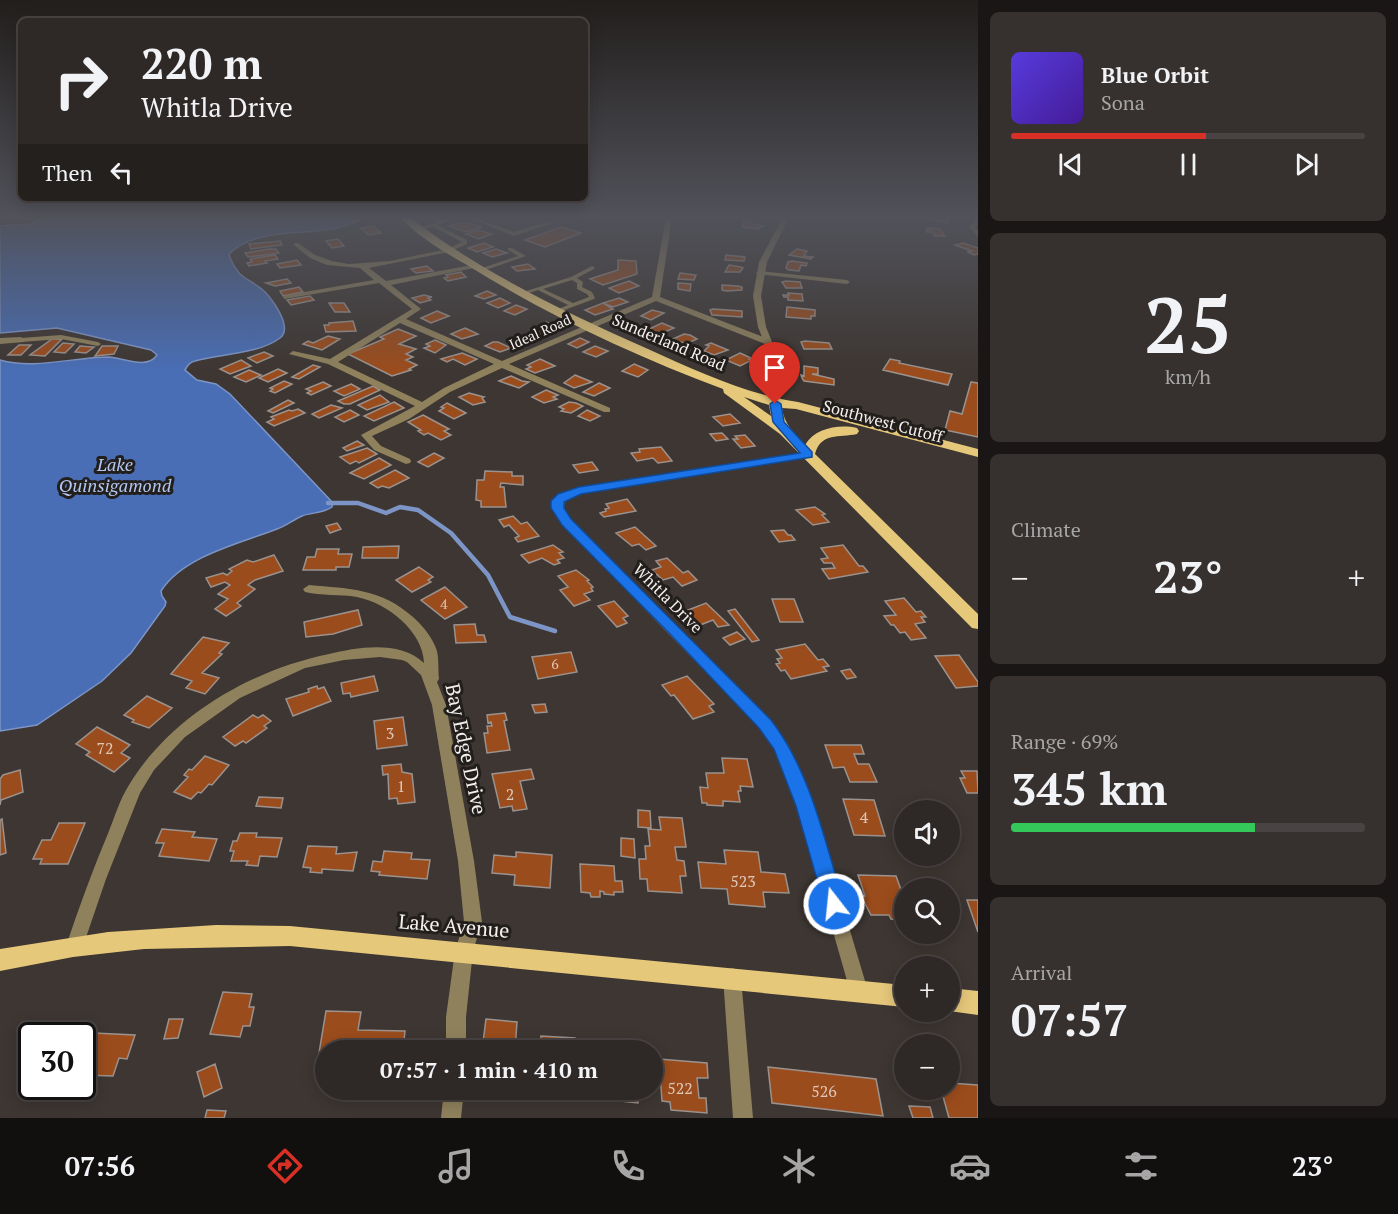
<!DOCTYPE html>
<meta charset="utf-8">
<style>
:root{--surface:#2e2826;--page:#36302e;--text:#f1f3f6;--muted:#a7a6a7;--line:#494443;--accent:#d93025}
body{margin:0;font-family:"PT Serif",serif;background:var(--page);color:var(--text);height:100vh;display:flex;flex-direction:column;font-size:22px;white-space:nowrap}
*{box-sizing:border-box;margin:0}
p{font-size:20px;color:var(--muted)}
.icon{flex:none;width:33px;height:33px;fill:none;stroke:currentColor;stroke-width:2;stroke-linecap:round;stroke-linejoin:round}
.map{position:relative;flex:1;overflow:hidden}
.side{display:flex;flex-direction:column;gap:12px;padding:12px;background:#191615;width:420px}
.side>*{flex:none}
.banner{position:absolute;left:18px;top:18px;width:570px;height:183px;border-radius:9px;box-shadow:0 3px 15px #0003,0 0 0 2px var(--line);background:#2e2826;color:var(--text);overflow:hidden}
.fabs{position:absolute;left:894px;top:800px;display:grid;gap:12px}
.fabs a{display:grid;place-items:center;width:66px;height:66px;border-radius:50%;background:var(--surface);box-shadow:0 3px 15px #0003,0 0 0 2px var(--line);font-size:30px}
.speed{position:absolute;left:18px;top:1022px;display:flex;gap:12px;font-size:30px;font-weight:700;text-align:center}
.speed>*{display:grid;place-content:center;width:78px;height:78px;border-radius:50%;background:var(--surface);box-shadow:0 3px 15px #0003,0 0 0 2px var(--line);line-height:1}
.speed .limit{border:3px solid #111;border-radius:9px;background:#fff;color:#111}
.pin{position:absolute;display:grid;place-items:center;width:51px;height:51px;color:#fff;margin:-62px -26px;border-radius:50% 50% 50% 0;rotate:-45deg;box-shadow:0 0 6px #0007}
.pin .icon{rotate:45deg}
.me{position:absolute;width:66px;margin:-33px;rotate:344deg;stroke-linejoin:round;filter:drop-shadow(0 0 4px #0008)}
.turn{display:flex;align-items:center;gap:21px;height:126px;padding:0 24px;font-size:27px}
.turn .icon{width:78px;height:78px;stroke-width:2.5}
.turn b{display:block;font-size:42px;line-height:51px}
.then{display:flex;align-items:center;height:57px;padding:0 24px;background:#0003;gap:12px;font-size:22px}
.big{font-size:45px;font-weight:600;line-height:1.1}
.side .widget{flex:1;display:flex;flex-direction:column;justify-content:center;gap:9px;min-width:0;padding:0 21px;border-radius:9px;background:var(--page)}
.side .dial{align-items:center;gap:0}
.dial b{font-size:78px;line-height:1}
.song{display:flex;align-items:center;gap:18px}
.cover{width:72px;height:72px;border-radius:9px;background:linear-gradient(135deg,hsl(250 70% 55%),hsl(260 70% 35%))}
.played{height:6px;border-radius:3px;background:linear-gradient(90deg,var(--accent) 55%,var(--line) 55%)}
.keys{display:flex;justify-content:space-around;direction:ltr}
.heat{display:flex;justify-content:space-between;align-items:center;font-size:33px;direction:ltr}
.charge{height:9px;border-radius:4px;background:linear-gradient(90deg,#34c759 69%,var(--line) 0)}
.trip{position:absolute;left:315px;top:1040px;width:348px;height:60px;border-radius:30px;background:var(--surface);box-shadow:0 3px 15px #0003,0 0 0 2px var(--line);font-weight:600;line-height:60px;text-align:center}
.dock{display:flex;height:96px;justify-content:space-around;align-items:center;background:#12100f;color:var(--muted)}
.dock .icon{width:42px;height:42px}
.dock .current{color:var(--accent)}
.dock b{font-size:27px;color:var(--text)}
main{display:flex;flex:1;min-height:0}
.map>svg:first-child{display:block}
.water{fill:#496eb6;stroke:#7d95c6;stroke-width:1.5}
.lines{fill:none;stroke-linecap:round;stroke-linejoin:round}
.stream{stroke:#7d95c6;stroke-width:4.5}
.building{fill:#9b4c1c;stroke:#9b928e;stroke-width:1.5}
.service{fill:#8f815c;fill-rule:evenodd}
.minor{fill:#8f815c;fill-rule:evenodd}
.tertiary{fill:#8f815c;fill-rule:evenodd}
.primary{fill:#e6c87b;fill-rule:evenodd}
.route{fill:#1a73e8;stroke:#114b97;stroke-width:1.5}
.labels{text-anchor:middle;stroke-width:6;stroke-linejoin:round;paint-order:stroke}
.far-street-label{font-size:14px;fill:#f5f0ed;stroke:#211e1c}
.number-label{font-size:14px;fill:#dec7b9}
.street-label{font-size:16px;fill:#f5f0ed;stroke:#211e1c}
.near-number-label{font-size:16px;fill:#dec7b9}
.water-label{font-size:18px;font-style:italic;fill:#b3c8f0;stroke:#211e1c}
.near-street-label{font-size:20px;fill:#f5f0ed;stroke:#211e1c}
</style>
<main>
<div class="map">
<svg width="978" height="1118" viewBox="0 0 978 1118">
<rect width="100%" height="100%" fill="#3d3632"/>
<path class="water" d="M48 217H365C328 242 263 221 229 254 231 262 235 268 240 274 248 281 259 285 266 293 274 302 293 328 280 338 259 354 220 354 195 361 190 362 188 365 185 370L197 380 216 384 230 394 333 503 332 507C322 514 312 512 302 516 293 520 286 526 277 529 241 543 183 556 161 591L162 596 166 602 165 606 131 653 102 681 37 725 0 731V360C35 370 73 357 109 357 124 358 147 370 157 355L151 350 57 328 0 333V226L30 224Z"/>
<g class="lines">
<path class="stream" d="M328 503H358L386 513 400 507 418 510 451 533 488 575 510 617 555 631"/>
</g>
<path class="building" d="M932 217H946L950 220 948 223 930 220Z
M744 221H751L749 223 764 226 758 229 742 227Z
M459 223H468L481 227 466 232 449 226Z
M373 226 381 233 368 235 361 228Z
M561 227 581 233 545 247 525 240Z
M928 228 940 229 945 236H935L932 232H927L926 230H930Z
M478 230 492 234 479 239 466 234Z
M338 239 344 246 332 248 326 241Z
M280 241 282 245 251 249 249 244Z
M484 243 493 247 477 252 468 248Z
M963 243 978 248V254L974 255 968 252 972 251 955 245Z
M269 249H276L279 253 248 257 245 253Z
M496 249 507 253 492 257 483 253Z
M797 249 807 251 804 256 813 257 811 259 789 255Z
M275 255 278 259 265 261 267 263 249 266 247 263 252 262 250 259Z
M726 255 745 257 744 261 725 260Z
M297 260 301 265 280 268 277 264Z
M618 260 636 261 637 274 603 285 590 279 618 270Z
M792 261 807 263 806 266 801 265 799 271 789 270 786 268 788 262Z
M528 264 535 269 517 271 512 267Z
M729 265 741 267 743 268 740 272H725Z
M427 266 433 271 416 273 411 269Z
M461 272 466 277 448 281 444 278 448 277 446 275Z
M680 273 696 275 694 280 678 279Z
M287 279 291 283 275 286 266 283Z
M629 281 639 286 619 293 609 288Z
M786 281 800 282 802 288H786L782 282Z
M678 283 691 284 690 291 678 289Z
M722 285 738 286 742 287V290L726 291 722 290Z
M299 287 303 292 283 296 280 291Z
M487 291 496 295 484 299 475 296Z
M788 293 802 294 803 301 788 300V297H784L783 295H789Z
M424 295 432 297 428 298 431 300 420 303 412 298Z
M310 296 314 300 291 305 287 300Z
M500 298 510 303 498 308 487 303Z
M619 298 628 302 613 307 603 303Z
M329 303H344L350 312H335Z
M603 303 613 309 595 315 585 310Z
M516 305 527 309 515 315 504 311Z
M787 307 815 310V316H811V319L786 317Z
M713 309 742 311V317L712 315 710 310Z
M652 310 664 313 651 320 641 316Z
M437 311 449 316 431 323 421 318Z
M353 321 356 331 326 332 324 325H329V323Z
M546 322 560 328 540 335 531 330Z
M662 323 674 328 660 334 649 329Z
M465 328 478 334 462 339 451 334Z
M398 329 416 336 399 344 416 349 406 354 413 357 406 360 417 365 409 369 411 370 392 376 348 354 384 339 380 337Z
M684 334 690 335 697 339 686 344 673 339Z
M328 336 340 339 322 350 303 344 308 341 313 343Z
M580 338 589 342 577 348 568 344Z
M52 339H62L45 356 30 355Z
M435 340 446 345 435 353 424 348 430 346 426 344Z
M805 341 829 343 832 349H804L801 342Z
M493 342H498L511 348 500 352 485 346Z
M63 343 74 344 65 353 54 352Z
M711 343 728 350 714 355 704 351 709 346 706 345Z
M19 345H31L21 355H8Z
M80 346 94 347 86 353 75 352Z
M102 346H118L114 354 95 356Z
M595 346 608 351 596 357 583 352Z
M264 352 273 356 257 363 248 358Z
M462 353 477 359 465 365 453 359 447 362 441 359Z
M740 353 751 358 749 359 752 360 740 366 726 360Z
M540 359 555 366 535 373 526 369 531 367 527 365Z
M890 359 900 361 899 363 952 374 948 385 883 370Z
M241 360 251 366 230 374 220 369Z
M634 364 648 370 638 377 622 371Z
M313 365 320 367 299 379 292 377Z
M804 366 818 368V374H812L834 379V385L804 381 802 378 801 375 804 376Z
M278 369 287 373 268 382 259 378Z
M249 370 261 375 246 382 234 377Z
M575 375 592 382 574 388 564 383Z
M511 376 522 381 529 382 519 388 499 381Z
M284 381 292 384 275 393 270 391 273 389 270 388Z
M323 382 331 386 311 395 307 393 311 391 306 389Z
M971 382 978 383V437L945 430 950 411 962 414Z
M599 383 610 388 594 396 583 392Z
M351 384 360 389 344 396 334 391Z
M373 386 380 390 350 404H344L338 401Z
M546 390 558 395 553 397 557 399 544 403 532 397Z
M469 393 484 397 482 398 485 402 473 405 459 397Z
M380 395 389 402 367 410 358 405Z
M288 400 294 403 273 413 268 411Z
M394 402 404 408 374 421 364 416Z
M569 402 576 403 583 406 571 413 561 411 564 409 559 407Z
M447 403 466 413 454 419 439 411 444 408 441 407Z
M331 405 342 408 319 418 312 414Z
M298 409 305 413 274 426 267 422 274 419 271 417 289 410 292 411Z
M350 410 359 415 344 422 335 417Z
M587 410 600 416 590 421 578 416Z
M730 414 740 423 723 426 713 417Z
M423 415 449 429 444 431 451 435 441 440 428 433 424 435 418 431 421 430 408 422Z
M722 433 728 439 716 441 710 434Z
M745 435 755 446 741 448 733 439H738L735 436Z
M357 441 364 445 347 451 343 448Z
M661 447 672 461 658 463 653 458 637 461 631 453 640 452 639 449Z
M367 448 377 454 359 463 356 461 350 464 340 457Z
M434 453 444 458 428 467 418 462Z
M379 458 391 465 364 479 350 473Z
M592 462 598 470 579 473 573 465Z
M395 470 409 478 389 488 382 486 378 488 370 483Z
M485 471 512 472V476H523V485L501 483 500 487H504L506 507H481V501L476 500 477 480H484Z
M627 499 636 511 604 517 600 513 606 511 605 509 609 508 606 504Z
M815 507 825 514 822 515 829 522 813 525 796 510Z
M513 516 521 524 527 522 539 536 518 542 515 538 519 536 509 525 504 527 499 520Z
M337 523 341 529 330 533 326 526Z
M635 527 656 546 646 550 639 544 632 546 616 533Z
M784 530 788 535H791L795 540 779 542 771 531Z
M553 545 563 552 559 553 564 558 557 560 560 563 554 565 542 558 529 563 521 555Z
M843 545 859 566H863L868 572 829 579 822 569 835 568 832 563H824L821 559 828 558 821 548Z
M399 546 398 558H362L363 547Z
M317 549H339L338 554H352L349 567H336V570H303L307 557H315Z
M274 555 283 571 255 580 248 585 255 589 237 603 241 606 226 616 215 609 228 599 218 594 230 585 225 582 211 587 206 578 223 573 227 575 232 571 229 569 247 560 253 562Z
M667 558 683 573 688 571 697 580 682 586 673 577 663 580 652 570 661 567 656 561Z
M419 567 433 577 428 580 431 582 412 592 396 580Z
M576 570 589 580 587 581 593 587 591 588 593 591 584 594 590 600 574 606 560 590 568 587 558 576Z
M445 587 467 607 445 619 421 600Z
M904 598 916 612 921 611 926 617H921L925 622 915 624 926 638 911 640 905 632 900 633 894 625H891L884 616 896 615 885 601Z
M772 599H794L803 622H780Z
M614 601 628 616 623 618 627 623 617 627 598 606Z
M706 603 729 625 718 627 713 620 700 625 690 615 692 614 688 610Z
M735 609 759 640 752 642 728 611Z
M358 610 362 625 333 634 306 637 304 622Z
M475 624 477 635H484L486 642 456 643 454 625Z
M737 632 745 639 730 645 723 638Z
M203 637 229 643 219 653 222 654 202 673 219 678 205 694 186 688 192 681 171 674Z
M805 644 818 660 823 659 829 666 823 667 827 671 791 679 785 670 781 671 776 664 780 663 777 659 782 658 776 650Z
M571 652 577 672 538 679 532 657Z
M959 655 978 682V686L956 688 935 656Z
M850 669 856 677 847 679 841 671Z
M374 676 378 691 351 697 350 693 343 694 341 683Z
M687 676 714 704 709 706 714 712 693 719 674 695 671 696 662 685Z
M317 686 318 689 324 687 331 701 293 716 286 699 309 692 308 689Z
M147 696 172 708 149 728 132 722 134 720 124 715Z
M545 704 547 712 535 713 532 705Z
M505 713 507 720 504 721 510 750 487 753 484 733H488L487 726H492L491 722 488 723 487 715Z
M253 715 258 718 263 715 271 721 264 726 267 728 246 743 243 741 235 746 223 737Z
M403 717 407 745 377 749 374 721Z
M97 727 130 745 121 753 130 758 114 772 86 755 90 752 76 744Z
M825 745H861L864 754H854L858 764H869L877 782H850L844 767 833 768Z
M205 756 229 765 212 785 209 784 201 793 198 792 191 799 174 792 188 777 184 775 189 769 192 770Z
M722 758 747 759 753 787 740 786 741 791H738L740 802 723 801V806L707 805V803H702L700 787 708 788 706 773H724Z
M401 764 402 772 412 774 415 802 398 804 397 798 389 799 388 774 383 775 382 766Z
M531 769 534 779 520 781 527 809 513 811 512 806 500 808 492 774Z
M20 770 23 792 1 800 0 805V779L3 775Z
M961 771H977L978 793H967L960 778H965Z
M259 797 283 798 281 808 256 806Z
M843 799 874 800 885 836 854 835Z
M638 810 650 811 651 828 638 827Z
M659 817 682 818 686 847H675L677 860 684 861 686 876H680L682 893 648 891 647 879H640L639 859H646L645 846H650L648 829 661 830Z
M2 819 6 853 0 855V820Z
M59 823H85L68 864H40L42 859H33L42 840H51Z
M162 829 195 832 192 837 217 839 209 861 159 856 164 843H156Z
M240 833H257L256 837 282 838 277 857 260 856 258 866 246 865 248 861H231L234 851H230L233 841H237Z
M621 838 634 839 635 858 621 856Z
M308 846 337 847 336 854 357 852 353 871 322 869V873L310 872 311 868 303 867Z
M724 850 758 852 761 872 785 874 789 893 763 892 765 907 729 904 727 889 701 888 698 862 726 864Z
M384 851 412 853 411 859 430 860 427 879 379 875 380 872 371 871 373 861 382 862Z
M516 852 552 855 550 888 514 885 515 875 492 873 494 855 516 857Z
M580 864 614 866 615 881H622L623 892H614V895L604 894V892L600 891V897H591L590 893 581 892Z
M858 875 896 876 904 898V920L891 919 889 915H871L861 896H865Z
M967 900H978V932Z
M223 992 252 994 249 1007H254L250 1026H243L240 1037 210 1034Z
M326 1011 361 1012 358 1030 405 1031 403 1050H326V1065H317Z
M169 1019H183L178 1038 164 1039Z
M486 1019 517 1022 515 1050H482Z
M73 1032 135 1035 127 1059 119 1058 113 1076 82 1075V1035H72Z
M541 1036 575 1038V1050H540Z
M603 1043 637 1047V1050H602Z
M659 1059 707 1063 708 1078H697L699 1098H706L707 1113 671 1110 670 1102 662 1101Z
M215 1064 222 1088 204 1097 197 1072Z
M768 1067 876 1079 883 1116 772 1103Z
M950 1083 978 1085V1118H949L941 1089H950Z
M602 1089H638V1103L602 1099Z
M909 1106 930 1107 933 1118H913Z
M207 1110 226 1111 224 1118H205Z"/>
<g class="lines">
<path class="service" d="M432 217H437L444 223 439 224Z
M466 217H472L514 232 547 222 552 223 514 236Z
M431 224H435L467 240V244L451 251H447V249L462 242 431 226Z
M508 248H512L526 256 483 271H479V269L518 256 508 250Z
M592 266 595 268 594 269 577 278 583 282 582 287 592 292 595 298 594 299 559 312 554 311 568 305 538 290 523 295 520 293 571 277ZM572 280 577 283V289L587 294 589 297 573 303 543 289Z
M759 271 847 280 850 282 847 284 757 274 756 273Z
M61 335 98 342 101 344 98 346 61 339 21 342 18 340 21 338Z"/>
<path class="minor" d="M451 217H460L421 230 416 229Z
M666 217H672L660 297 771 340V344H765L656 301 509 364 610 408V412H604L502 368 450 392 409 419 372 436 381 446 410 459 411 461 410 463 406 464 374 450 361 435 415 406 328 364 289 354 293 351 330 359 412 309 379 283 284 299 283 297 287 295 374 280 360 268 327 265 310 258 294 245V243H298L315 255 332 261 349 264 390 261 452 248V252H449L369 268 386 281 477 264V268H474L391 285 421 309 406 319 502 361 652 297ZM400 323 494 364 444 388 422 402 338 362Z
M978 217V224L975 227 978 230V237L969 227Z
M21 337 25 340 24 342 0 344V338Z
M808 452 812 453 813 455 812 457 580 494C568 498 564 498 564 512L770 720 789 746 813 806 868 991 866 997 859 1000 852 997 850 991 797 806 775 748 760 728 562 524C542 500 554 494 579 488Z
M309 585C350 589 380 588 413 617 423 626 433 638 437 651 439 660 438 670 439 679L437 682 446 705 474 861 482 922 473 951 466 1017V1050H446V1017L455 951 464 922 458 861 432 705 421 675 407 662 402 660 380 657 344 660 305 668 240 698 185 737 154 770 140 793 106 879 81 952 75 954 69 952 66 946C79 907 93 869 109 831 115 816 120 799 129 785 171 716 251 670 329 654 358 647 400 640 424 663 423 631 387 603 357 597 340 594 321 596 305 592L303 589Z
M732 968 739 971 741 977 753 1118H733L723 977 725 971Z
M444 1089H464L461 1118H441Z"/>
<path class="tertiary" d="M783 217H789L767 262 761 296 766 327 783 369 780 403 775 406 770 403 775 369 758 327 753 296 759 262Z"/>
<path class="primary" d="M400 217H409C483 273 564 312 648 349 697 371 745 394 798 402L978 449V457L796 409 782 408C784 424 794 433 805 445 815 428 839 424 857 428L859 431 857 434C839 438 821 432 815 454L978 614V629L972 628 780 434 724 393 723 389C635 356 547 315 467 265 444 252 417 236 400 217ZM744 397 769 405 771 416Z
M216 925 290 926 904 985V1007L290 946 144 949 73 957 0 971V949L108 932Z
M950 988 978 991V1015L949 1011Z"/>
</g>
<linearGradient id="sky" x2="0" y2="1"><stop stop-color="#221e1c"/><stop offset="0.58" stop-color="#51525a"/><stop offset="1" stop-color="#51525a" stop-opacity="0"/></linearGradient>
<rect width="978" height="373" fill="url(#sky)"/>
<path class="route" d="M775 400 781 404 784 422 812 452V457L581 494 564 502V508L571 519 771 720C811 772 825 842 844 904L841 911 834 913 827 911 824 904 796 806 774 749 759 728 671 635 562 525 551 508V501L558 494 579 487 800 453 773 422 770 404Z"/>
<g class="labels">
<g class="far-street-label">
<text transform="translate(540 332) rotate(-24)" y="5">Ideal Road</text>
</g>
<g class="number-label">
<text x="444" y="609">4</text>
<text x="555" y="669">6</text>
</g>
<g class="street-label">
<text transform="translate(669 342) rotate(23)" y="6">Sunderland Road</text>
<text transform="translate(883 421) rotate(15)" y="6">Southwest Cutoff</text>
<text transform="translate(668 598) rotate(45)" y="6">Whitla Drive</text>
</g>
<g class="near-number-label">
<text x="390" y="739">3</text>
<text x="105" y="754">72</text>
<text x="401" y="792">1</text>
<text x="510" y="800">2</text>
<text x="864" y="823">4</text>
<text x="743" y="887">523</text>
<text x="680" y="1094">522</text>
<text x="824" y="1097">526</text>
</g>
<g class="water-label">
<text x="115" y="471">Lake<tspan x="115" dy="21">Quinsigamond</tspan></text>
</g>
<g class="near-street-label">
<text transform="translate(466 749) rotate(78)" y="7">Bay Edge Drive</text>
<text transform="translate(454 926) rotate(5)" y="7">Lake Avenue</text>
</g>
</g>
</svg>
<div class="fabs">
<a><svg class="icon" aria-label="sound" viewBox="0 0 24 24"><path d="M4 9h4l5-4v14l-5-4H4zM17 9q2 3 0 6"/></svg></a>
<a><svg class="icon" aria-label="search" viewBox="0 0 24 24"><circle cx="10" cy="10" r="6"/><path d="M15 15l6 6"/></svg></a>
<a>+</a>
<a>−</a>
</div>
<div class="speed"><div class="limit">30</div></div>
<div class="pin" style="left:775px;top:404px;background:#d93025"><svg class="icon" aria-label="arrive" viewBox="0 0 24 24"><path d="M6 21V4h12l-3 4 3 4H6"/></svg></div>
<svg class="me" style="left:834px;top:904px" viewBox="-20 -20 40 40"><circle r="17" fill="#1a73e8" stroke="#fff" stroke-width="3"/><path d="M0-11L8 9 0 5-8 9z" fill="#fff"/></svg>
<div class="trip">07:57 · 1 min · 410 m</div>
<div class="banner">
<div class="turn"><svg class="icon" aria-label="right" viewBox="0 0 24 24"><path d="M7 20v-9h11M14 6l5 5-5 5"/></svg><div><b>220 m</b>Whitla Drive</div></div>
<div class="then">Then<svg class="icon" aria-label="left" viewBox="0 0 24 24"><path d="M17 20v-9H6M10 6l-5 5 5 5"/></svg></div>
</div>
</div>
<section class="side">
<div class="widget">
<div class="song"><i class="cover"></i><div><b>Blue Orbit</b><p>Sona</p></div></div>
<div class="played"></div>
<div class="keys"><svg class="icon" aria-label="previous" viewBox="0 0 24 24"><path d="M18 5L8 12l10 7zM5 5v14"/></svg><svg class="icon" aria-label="pause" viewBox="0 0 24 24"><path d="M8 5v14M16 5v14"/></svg><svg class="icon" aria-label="next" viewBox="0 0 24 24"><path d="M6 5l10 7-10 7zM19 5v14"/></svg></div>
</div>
<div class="widget dial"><b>25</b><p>km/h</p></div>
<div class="widget"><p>Climate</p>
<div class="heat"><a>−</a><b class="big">23°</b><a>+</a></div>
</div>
<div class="widget"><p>Range · 69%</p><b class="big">345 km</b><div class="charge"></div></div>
<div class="widget"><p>Arrival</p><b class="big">07:57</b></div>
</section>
</main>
<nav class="dock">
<b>07:56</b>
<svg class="icon current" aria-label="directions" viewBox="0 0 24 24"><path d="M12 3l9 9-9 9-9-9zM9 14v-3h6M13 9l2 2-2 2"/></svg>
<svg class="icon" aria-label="music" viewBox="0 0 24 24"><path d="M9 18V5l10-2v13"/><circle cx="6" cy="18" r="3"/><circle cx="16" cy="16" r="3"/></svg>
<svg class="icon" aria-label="phone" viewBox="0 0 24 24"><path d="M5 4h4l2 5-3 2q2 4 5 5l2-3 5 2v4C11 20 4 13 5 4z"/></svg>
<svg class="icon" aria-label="climate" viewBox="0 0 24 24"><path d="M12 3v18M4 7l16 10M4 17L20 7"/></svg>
<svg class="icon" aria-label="car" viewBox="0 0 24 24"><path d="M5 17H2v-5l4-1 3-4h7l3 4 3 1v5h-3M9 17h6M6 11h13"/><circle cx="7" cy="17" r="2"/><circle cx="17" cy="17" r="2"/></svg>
<svg class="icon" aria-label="filters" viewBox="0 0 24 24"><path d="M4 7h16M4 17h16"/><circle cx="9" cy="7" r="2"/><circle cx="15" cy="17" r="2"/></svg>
<b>23°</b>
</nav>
